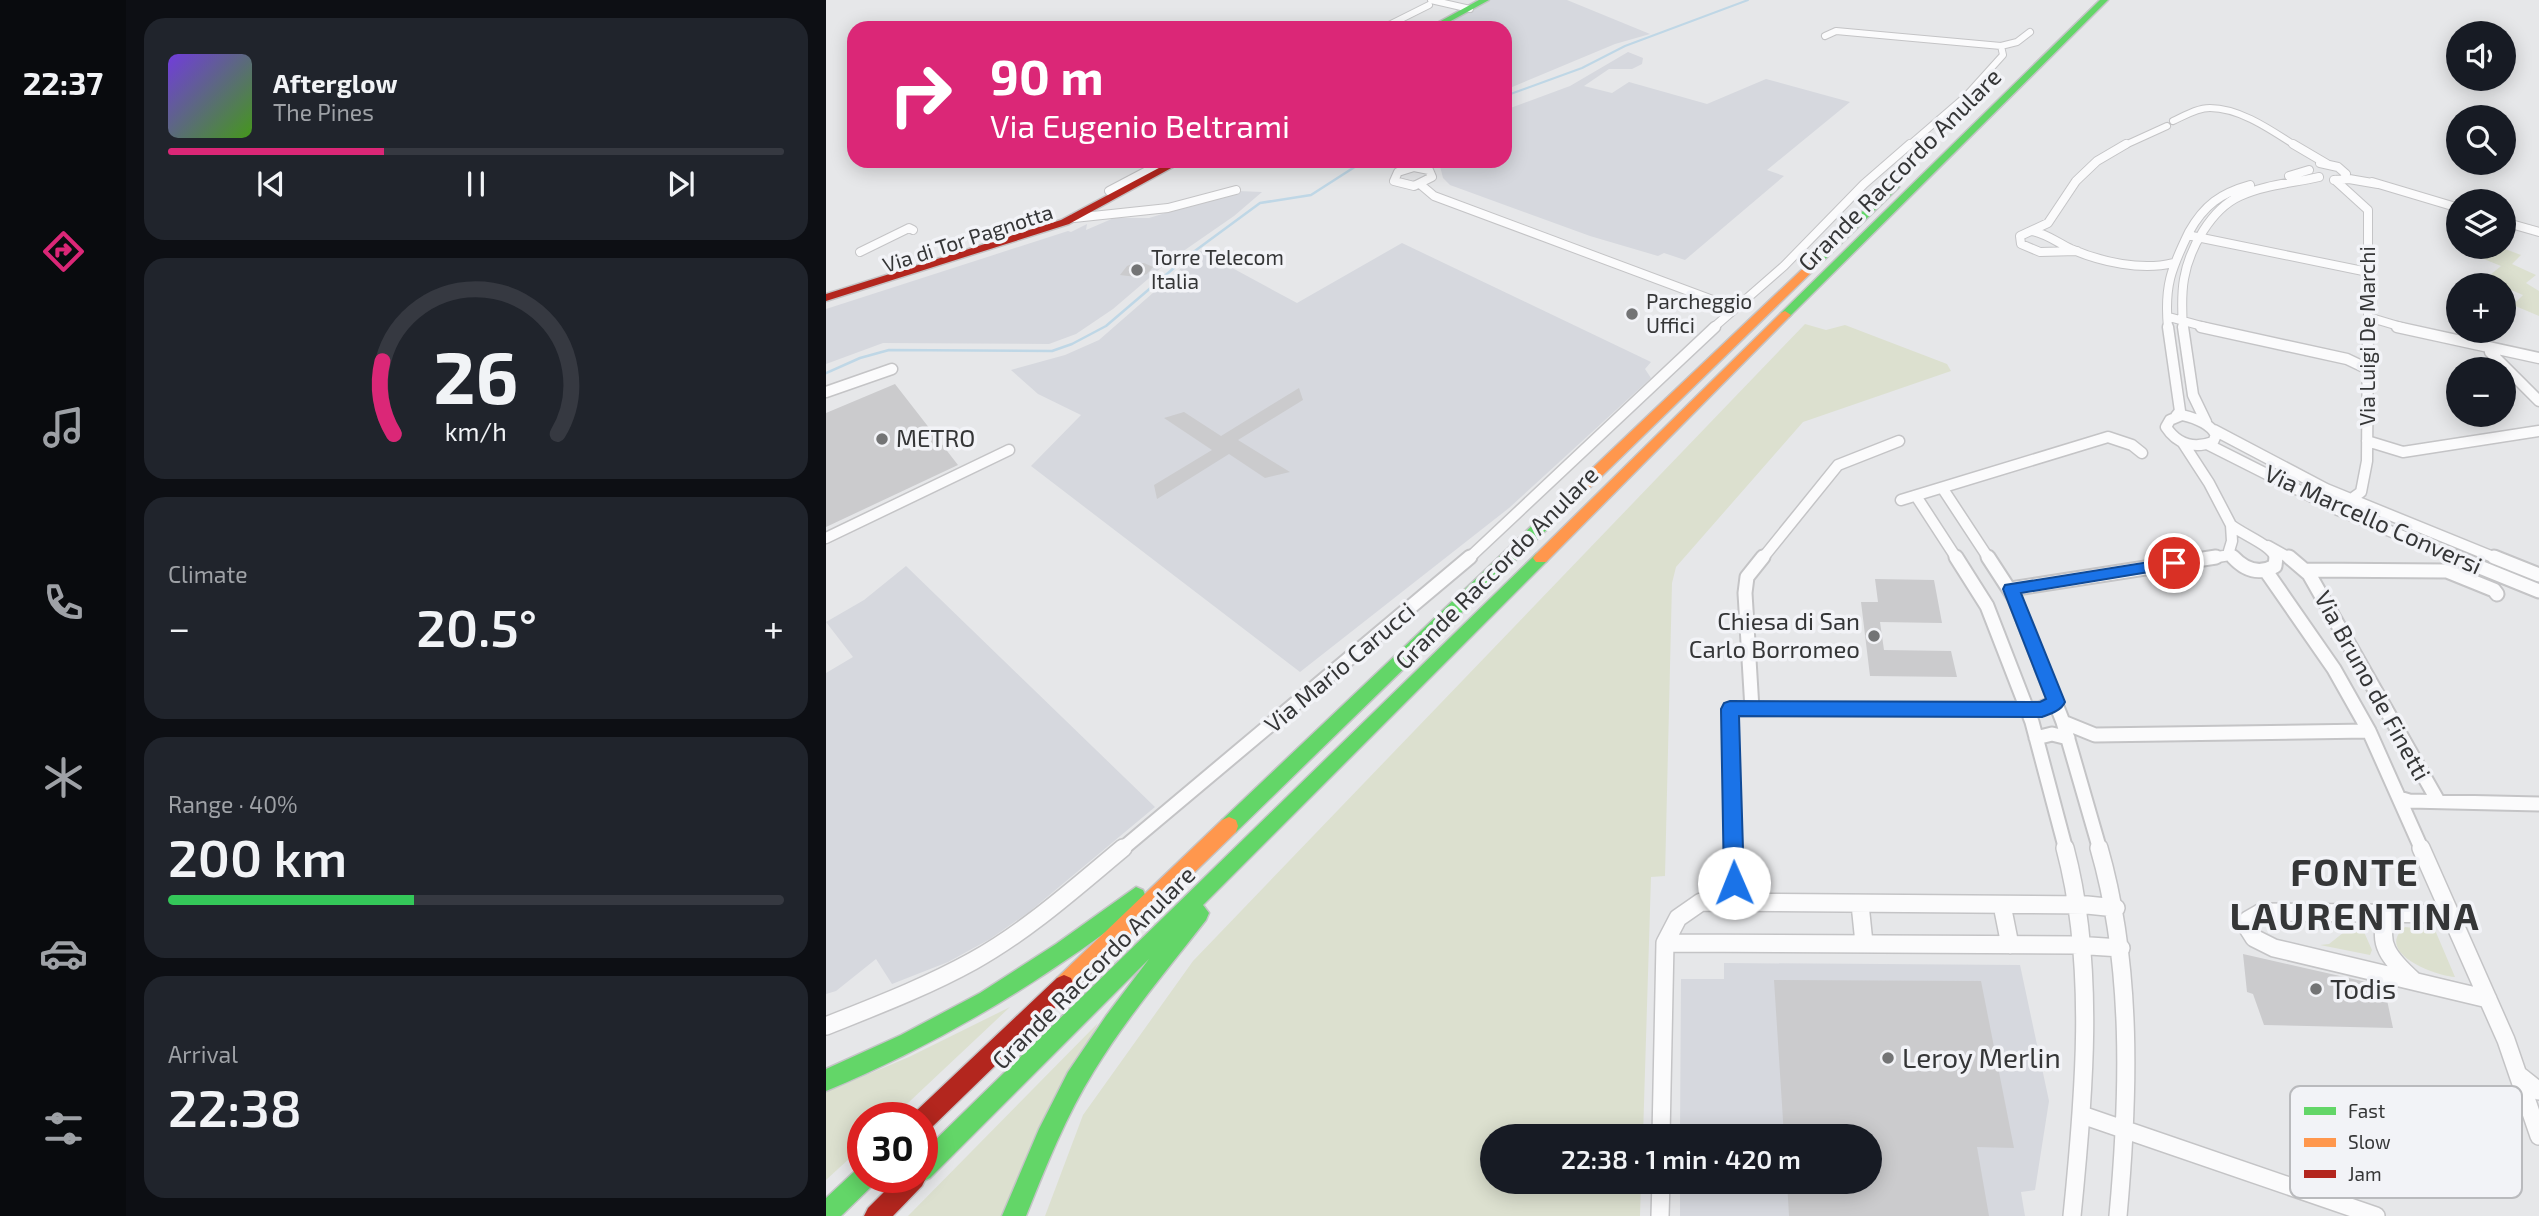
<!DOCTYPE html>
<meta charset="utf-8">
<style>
:root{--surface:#171b24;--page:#20242c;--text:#f1f3f6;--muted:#9ea1a6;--line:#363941;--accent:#db2777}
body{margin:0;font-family:"Exo 2",sans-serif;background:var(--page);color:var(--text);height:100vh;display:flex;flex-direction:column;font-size:26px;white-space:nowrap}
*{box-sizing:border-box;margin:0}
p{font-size:23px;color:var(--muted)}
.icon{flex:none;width:38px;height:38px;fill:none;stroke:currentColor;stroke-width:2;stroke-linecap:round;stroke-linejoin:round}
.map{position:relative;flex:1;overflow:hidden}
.details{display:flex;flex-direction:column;gap:18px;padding:18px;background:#0d0f14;width:700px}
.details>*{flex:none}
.guide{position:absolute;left:21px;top:21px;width:665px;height:147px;border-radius:21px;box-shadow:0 4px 18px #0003;background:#db2777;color:#fff;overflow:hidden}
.tools{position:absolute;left:1620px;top:21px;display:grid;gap:14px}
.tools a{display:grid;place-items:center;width:70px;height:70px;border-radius:50%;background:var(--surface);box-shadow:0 4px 18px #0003;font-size:35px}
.speed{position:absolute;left:21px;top:1102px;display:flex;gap:14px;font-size:35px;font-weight:700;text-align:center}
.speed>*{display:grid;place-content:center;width:91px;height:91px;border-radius:50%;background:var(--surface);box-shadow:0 4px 18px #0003;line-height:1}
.speed .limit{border:10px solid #d22;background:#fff;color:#111}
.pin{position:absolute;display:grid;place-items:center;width:60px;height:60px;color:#fff;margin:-30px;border:4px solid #fff;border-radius:50%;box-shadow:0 2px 7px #0007}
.me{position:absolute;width:77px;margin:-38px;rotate:359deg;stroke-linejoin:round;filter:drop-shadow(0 0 5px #0008)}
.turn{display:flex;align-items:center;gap:24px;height:147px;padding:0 28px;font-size:32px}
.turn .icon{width:91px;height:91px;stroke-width:2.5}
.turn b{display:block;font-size:49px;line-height:60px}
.big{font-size:52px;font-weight:600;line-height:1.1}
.details .widget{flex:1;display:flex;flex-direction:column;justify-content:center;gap:10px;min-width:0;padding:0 24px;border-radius:21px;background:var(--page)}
.details .dial{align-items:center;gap:0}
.dial svg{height:182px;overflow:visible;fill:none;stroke:var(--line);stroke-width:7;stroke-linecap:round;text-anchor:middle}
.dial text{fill:var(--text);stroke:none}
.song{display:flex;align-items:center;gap:21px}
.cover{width:84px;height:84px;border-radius:10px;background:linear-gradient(135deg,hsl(260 70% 55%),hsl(100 70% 35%))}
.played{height:7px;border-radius:4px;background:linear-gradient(90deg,var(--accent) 35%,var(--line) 35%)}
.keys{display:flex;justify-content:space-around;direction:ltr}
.heat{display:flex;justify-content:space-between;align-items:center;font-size:38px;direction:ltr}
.charge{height:10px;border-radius:5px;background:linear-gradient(90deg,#34c759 40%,var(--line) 0)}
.trip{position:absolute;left:654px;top:1124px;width:402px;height:70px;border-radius:35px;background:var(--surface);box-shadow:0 4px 18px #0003;font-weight:600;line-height:70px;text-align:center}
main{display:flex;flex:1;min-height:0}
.tab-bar{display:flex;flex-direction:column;width:126px;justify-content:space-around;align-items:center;background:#090b0e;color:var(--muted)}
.tab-bar .icon{width:49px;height:49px}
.tab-bar .current{color:var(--accent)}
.tab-bar b{font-size:32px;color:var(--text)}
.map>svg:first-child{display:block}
.built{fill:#d6d8de}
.green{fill:#dce0cf}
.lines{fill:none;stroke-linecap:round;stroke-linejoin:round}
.stream-far1{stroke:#bfd7e6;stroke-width:2}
.stream{stroke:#bfd7e6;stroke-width:2.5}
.building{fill:#cbcbcd}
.street-far4-casing{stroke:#c4c4c6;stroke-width:8}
.street-far3-casing{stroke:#c4c4c6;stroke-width:10}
.street-far2-casing{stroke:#c4c4c6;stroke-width:13}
.street-far1-casing{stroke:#c4c4c6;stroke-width:17}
.street-casing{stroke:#c4c4c6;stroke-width:20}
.fast-casing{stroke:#c4c4c6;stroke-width:3}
.slow-casing{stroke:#c4c4c6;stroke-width:3}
.jam-casing{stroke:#c4c4c6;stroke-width:3}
.street-far4{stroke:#fbfbfc;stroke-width:6}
.street-far3{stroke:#fbfbfc;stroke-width:8}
.street-far2{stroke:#fbfbfc;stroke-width:10}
.street-far1{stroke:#fbfbfc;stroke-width:13}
.street{stroke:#fbfbfc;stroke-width:17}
.fast{fill:#63d668;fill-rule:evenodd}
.slow{fill:#ff974d;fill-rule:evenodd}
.jam{fill:#b3261e;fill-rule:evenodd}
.route{fill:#1a73e8;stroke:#114b97;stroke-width:2}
.poi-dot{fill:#737475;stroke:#f2f3f7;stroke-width:2.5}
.labels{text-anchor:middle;stroke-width:7;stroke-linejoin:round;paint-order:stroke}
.far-street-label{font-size:21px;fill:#353637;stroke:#f2f3f7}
.far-poi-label{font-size:21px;fill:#353637;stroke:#f2f3f7;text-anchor:start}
.street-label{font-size:24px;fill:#353637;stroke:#f2f3f7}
.poi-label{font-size:24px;fill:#353637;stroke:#f2f3f7;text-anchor:start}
.near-poi-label{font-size:28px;fill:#353637;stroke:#f2f3f7;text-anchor:start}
.near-district-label{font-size:38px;font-weight:bold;letter-spacing:2px;fill:#353637;stroke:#f2f3f7}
.key{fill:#f2f3f7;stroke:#b9babd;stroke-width:2}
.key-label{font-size:19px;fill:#353637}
</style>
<main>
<nav class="tab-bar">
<b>22:37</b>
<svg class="icon current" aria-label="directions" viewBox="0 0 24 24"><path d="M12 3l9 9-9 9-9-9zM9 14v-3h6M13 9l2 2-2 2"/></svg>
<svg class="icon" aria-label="music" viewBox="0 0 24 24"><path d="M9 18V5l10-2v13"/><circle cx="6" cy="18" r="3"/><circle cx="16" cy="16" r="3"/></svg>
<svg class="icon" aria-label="phone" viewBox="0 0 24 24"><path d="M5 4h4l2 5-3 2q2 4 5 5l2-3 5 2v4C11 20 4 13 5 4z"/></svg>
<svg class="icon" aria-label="climate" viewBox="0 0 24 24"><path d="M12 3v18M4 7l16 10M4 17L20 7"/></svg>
<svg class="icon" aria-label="car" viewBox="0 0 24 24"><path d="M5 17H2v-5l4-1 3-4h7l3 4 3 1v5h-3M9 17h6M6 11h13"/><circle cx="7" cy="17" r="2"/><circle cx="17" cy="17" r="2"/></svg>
<svg class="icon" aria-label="filters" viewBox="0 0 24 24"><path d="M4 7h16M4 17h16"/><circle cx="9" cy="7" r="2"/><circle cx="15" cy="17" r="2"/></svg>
</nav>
<section class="details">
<div class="widget">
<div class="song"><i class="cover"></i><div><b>Afterglow</b><p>The Pines</p></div></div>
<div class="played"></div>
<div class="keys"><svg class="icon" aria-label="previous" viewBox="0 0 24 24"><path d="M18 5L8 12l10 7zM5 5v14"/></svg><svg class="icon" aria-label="pause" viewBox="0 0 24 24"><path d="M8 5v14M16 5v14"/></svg><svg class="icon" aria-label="next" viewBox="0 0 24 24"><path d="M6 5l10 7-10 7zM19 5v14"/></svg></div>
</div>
<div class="widget dial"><svg viewBox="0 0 100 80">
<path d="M14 69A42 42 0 1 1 86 69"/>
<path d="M14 69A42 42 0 0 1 9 37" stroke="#db2777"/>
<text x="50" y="56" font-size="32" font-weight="700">26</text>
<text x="50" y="72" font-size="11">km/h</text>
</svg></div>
<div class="widget"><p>Climate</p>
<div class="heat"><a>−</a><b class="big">20.5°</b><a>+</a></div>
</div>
<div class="widget"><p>Range · 40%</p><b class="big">200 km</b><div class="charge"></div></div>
<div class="widget"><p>Arrival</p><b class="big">22:38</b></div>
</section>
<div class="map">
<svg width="1713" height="1216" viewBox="0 0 1713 1216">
<rect width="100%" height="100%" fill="#e6e7e9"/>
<path class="built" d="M665 0H741L824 34 789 44 679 90V28H613Z
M802 52 817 58 816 64 806 69H783L758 86 786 93 803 82 881 104 940 79 1024 102 941 170 958 176 859 260 838 253 832 256 764 236 624 185 617 178 614 166 602 161H679V110L744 86Z
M412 191 436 192 408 216 343 261 287 309 250 334 223 344 57 343 0 364V309L242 231 245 232 261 224 260 230 288 218H323Z
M576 243 825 362 819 369 825 378 683 508 474 672 205 466 255 415 212 394 185 370 239 355 273 340 375 251 471 303Z
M80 566 329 807 203 912 164 939 122 962 66 984 50 959 10 991 0 994V673L27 657 0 622 38 600Z
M898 963 1194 965 1223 1101 1209 1190 1195 1192 1199 1216H854V1181H1045V1136H854L855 979H898Z"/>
<path class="green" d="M1658 247H1674L1695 255 1686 264 1710 275 1700 283 1713 291V316L1687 305 1697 295 1659 279 1675 266 1648 255Z
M979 324 1000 330 1019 325 1121 364 1125 371 977 422 850 567 846 583 839 876 825 877 817 1136H667V1181H815L814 1216H219L257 1115 367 961Z
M1579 927 1609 930 1629 977C1611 976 1547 953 1579 927Z
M1522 929 1538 932 1546 950 1544 955 1494 945 1503 944Z
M184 1007 66 1118H37V1146L0 1180V1092L83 1057Z
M272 1023 178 1216H82Z"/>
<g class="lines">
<path class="stream-far1" d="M679 96 756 68 799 46 922 0"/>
<path class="stream" d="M0 373 34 358 63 350 226 351 246 344 280 326 362 256 434 203 485 195 538 161"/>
</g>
<path class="building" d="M309 263H318L327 267 321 274 311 277 294 275 301 266Z
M69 384 132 465 0 527V413Z
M473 388 477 400 412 440 464 472 439 478 403 454 331 499 328 485 386 450 338 418 358 412 395 436Z
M1049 579 1108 580 1116 623 1054 622 1058 650 1125 651 1131 677 1044 676 1035 602H1052Z
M1417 954 1558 986 1567 1028 1438 1025 1427 994 1421 992Z
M948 980 1155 981 1188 1148 1151 1147 1163 1216H963L961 1181H1045V1136H958Z"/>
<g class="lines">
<defs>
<path id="street-far4" d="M605 0 644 9
M557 28 603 5
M999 36 1010 31 1175 46
M1347 121C1358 116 1371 108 1384 108 1414 108 1445 130 1470 146
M1082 146 1140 96 1177 55 1175 46 1191 42 1204 32
M1297 146 1341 126"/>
<path id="street-far3" d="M1467 144 1501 164
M1494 163 1512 167 1520 174 1518 179
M588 167 603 170 606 177 588 186 568 181 572 172Z
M1463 176 1483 170
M1508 180 1523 179 1552 184
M1509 180 1542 210V328
M1546 182 1633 208
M595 185 608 196 892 302 913 304
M1424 185C1395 193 1378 205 1363 232L1366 236 1542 272
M283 191 340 161
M248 218 342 208 410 190
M1678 222 1713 232
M1206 231C1221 234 1232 243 1245 249 1275 262 1316 271 1347 263
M1251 251 1214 252 1195 244 1194 236 1222 223 1250 181 1271 161 1300 144
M34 252 83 228 87 230
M1343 317 1383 328
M1542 317 1579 328
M887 328 958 266 1038 184 1084 144
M1342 328C1338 286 1345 269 1363 232
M1357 328C1356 312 1355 296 1358 279 1363 249 1385 209 1414 196 1438 185 1467 183 1493 177"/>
<path id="street-far2" d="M1342 327 1354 411 1350 416
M1357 327 1367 395 1380 422
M1375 327 1521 359 1542 369
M1571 327 1713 358
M1663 347 1664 352 1713 401
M0 392 66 369
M1356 415C1369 418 1384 423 1390 435L1387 442C1368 449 1351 444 1340 427L1344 420Z
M1388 430 1500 489 1672 559
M1541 441 1577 452 1713 431
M1357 443 1383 483 1405 525
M1383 445 1512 510 1633 559
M1117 489 1163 559
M1090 496 1131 559
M1075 500 1282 437 1306 445 1316 453
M1524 500 1535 492 1541 461 1542 327
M1405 525C1419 536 1446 545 1450 559
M1405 525 1406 541 1403 551 1408 559
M0 538 183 450
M1442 546 1465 559
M642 559 889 327
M936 559 1012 465 1073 441
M1379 559 1404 555"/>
<path id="street-far1" d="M1130 557 1161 606 1206 722 1240 850
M1162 557 1188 597 1237 722 1274 850
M1407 557C1419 570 1433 575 1449 566L1450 557
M1463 557 1483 574 1612 801
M1629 557 1713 591
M1668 557 1713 575
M1480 570 1621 571 1668 590 1671 594
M1440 571 1508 669 1543 731 1596 850
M1185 589 1390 557
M926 709 919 593 921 577 937 557
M1237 722 1269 735 1543 731
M1210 738 1226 734 1242 738
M1573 798 1583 801 1713 804
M295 850 644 557
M908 850 904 709H1213L1230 702"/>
<path id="street" d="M908 848 909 903
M1239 848C1270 964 1258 1098 1246 1216
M1273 848C1307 966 1303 1095 1292 1216
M1595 848 1680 1040 1713 1136
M1034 904 1038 943
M1176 905 1184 945
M1564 914C1547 942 1566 961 1587 980
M1625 914 1436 912 1422 920 1421 927 1428 938 1448 948 1662 999
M839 943 1248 945 1295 948
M0 1026C50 1006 100 987 147 961 201 931 249 888 297 848
M1694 1076 1713 1091
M1256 1115 1550 1216
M835 1136 839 943 852 918 875 902 1261 905 1290 908
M834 1216 835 1181"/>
<path id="fast" d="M653 0H663L612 28H602Z
M1274 0H1282L963 317H955V313Z
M1064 185 1073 187 995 263H987V259Z
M739 498 746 503 744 507 410 832 403 835 396 832 394 826 396 820 734 499Z
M715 552 720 554 723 558 720 562 377 905 383 913 380 920C342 969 301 1017 268 1071 240 1116 220 1166 200 1216H176L213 1129 242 1072 280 1016 323 959 104 1178 96 1182 88 1178H96V1153L710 554Z
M310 887 317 890 320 897 317 904C219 980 115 1043 0 1091V1069L75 1035 154 993 230 944Z
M37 1167V1178H50L46 1186 15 1216H0V1198L30 1170Z"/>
<path id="slow" d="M987 259 997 261 744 507H734L732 503 734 499Z
M959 311 965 315 963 317 720 562H710L707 558 710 554 955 313Z
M403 817 410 820 412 826 410 832 245 992 238 995 231 992 228 985 231 978 396 820Z"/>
<path id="jam" d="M346 161H358L243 224 0 301V294L235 220Z
M238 975 245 978 248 985 245 992 104 1129 96 1132V1118H86L88 1113 231 978Z
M96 1170 100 1178 96 1186 67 1216H38L42 1208 72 1178H96Z"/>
</defs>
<use href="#street-far4" class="street-far4-casing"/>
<use href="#street-far3" class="street-far3-casing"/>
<use href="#street-far2" class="street-far2-casing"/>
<use href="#street-far1" class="street-far1-casing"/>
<use href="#street" class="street-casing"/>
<use href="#fast" class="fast-casing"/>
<use href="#slow" class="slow-casing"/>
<use href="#jam" class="jam-casing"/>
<use href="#street-far4" class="street-far4"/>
<use href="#street-far3" class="street-far3"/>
<use href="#street-far2" class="street-far2"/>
<use href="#street-far1" class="street-far1"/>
<use href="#street" class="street"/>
<use href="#fast" class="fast"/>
<use href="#slow" class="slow"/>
<use href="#jam" class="jam"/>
</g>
<path class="route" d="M1348 558 1355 563 1353 567 1195 593 1239 702C1235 711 1224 714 1216 717L913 716 918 883 915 889 908 892 901 889 898 883 895 709 898 703 904 701 1214 702 1220 699 1177 589 1179 585Z"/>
<g class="poi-dot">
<circle cx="311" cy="270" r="7"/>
<circle cx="806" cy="314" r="7"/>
<circle cx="56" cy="439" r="7"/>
<circle cx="1048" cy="636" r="7"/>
<circle cx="1490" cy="989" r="7"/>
<circle cx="1062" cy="1058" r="7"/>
</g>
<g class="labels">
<g class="far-street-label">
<text transform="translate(142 239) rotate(-18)" y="7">Via di Tor Pagnotta</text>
<text transform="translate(1542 336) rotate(-90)" y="7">Via Luigi De Marchi</text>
</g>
<g class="far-poi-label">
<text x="325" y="265">Torre Telecom<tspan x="325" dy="24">Italia</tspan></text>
<text x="820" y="309">Parcheggio<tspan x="820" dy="24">Uffici</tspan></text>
</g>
<g class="street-label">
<text transform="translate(1074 170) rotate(-45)" y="8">Grande Raccordo Anulare</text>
<text transform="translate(1547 520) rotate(24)" y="8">Via Marcello Conversi</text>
<text transform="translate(671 568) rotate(-45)" y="8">Grande Raccordo Anulare</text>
<text transform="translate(514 668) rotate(-40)" y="8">Via Mario Carucci</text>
<text transform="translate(1546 686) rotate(61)" y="8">Via Bruno de Finetti</text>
<text transform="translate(268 968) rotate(-45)" y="8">Grande Raccordo Anulare</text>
</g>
<g class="poi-label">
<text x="70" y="447">METRO</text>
<text x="1034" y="630" text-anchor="end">Chiesa di San<tspan x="1034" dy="28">Carlo Borromeo</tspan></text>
</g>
<g class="near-poi-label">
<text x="1504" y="999">Todis</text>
<text x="1076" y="1068">Leroy Merlin</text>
</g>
<g class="near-district-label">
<text x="1529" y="886">FONTE<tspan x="1529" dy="44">LAURENTINA</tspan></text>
</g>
</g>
<rect x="1464" y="1086" width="232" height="112" rx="10" class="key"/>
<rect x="1478" y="1107" width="32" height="8" fill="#63d668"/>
<rect x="1478" y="1138" width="32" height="9" fill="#ff974d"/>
<rect x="1478" y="1170" width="32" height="8" fill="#b3261e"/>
<g class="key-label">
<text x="1522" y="1118">Fast</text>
<text x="1522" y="1149">Slow</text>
<text x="1522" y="1181">Jam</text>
</g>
</svg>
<div class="tools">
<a><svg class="icon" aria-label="sound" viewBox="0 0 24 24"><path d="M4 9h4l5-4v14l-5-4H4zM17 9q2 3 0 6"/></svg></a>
<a><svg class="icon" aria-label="search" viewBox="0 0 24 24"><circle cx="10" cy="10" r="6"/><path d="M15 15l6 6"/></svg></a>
<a><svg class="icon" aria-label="layers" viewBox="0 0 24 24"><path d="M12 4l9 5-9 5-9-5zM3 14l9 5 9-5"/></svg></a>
<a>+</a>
<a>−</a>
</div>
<div class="speed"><div class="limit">30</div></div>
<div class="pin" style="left:1348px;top:563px;background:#d93025"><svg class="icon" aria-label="arrive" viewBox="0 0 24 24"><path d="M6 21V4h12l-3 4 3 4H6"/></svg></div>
<svg class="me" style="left:908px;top:883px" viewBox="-20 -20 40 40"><circle r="19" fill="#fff"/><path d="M0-13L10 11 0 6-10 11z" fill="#1a73e8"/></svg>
<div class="trip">22:38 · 1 min · 420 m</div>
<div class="guide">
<div class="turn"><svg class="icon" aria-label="right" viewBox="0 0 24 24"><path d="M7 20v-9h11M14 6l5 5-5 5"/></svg><div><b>90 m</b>Via Eugenio Beltrami</div></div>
</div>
</div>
</main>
